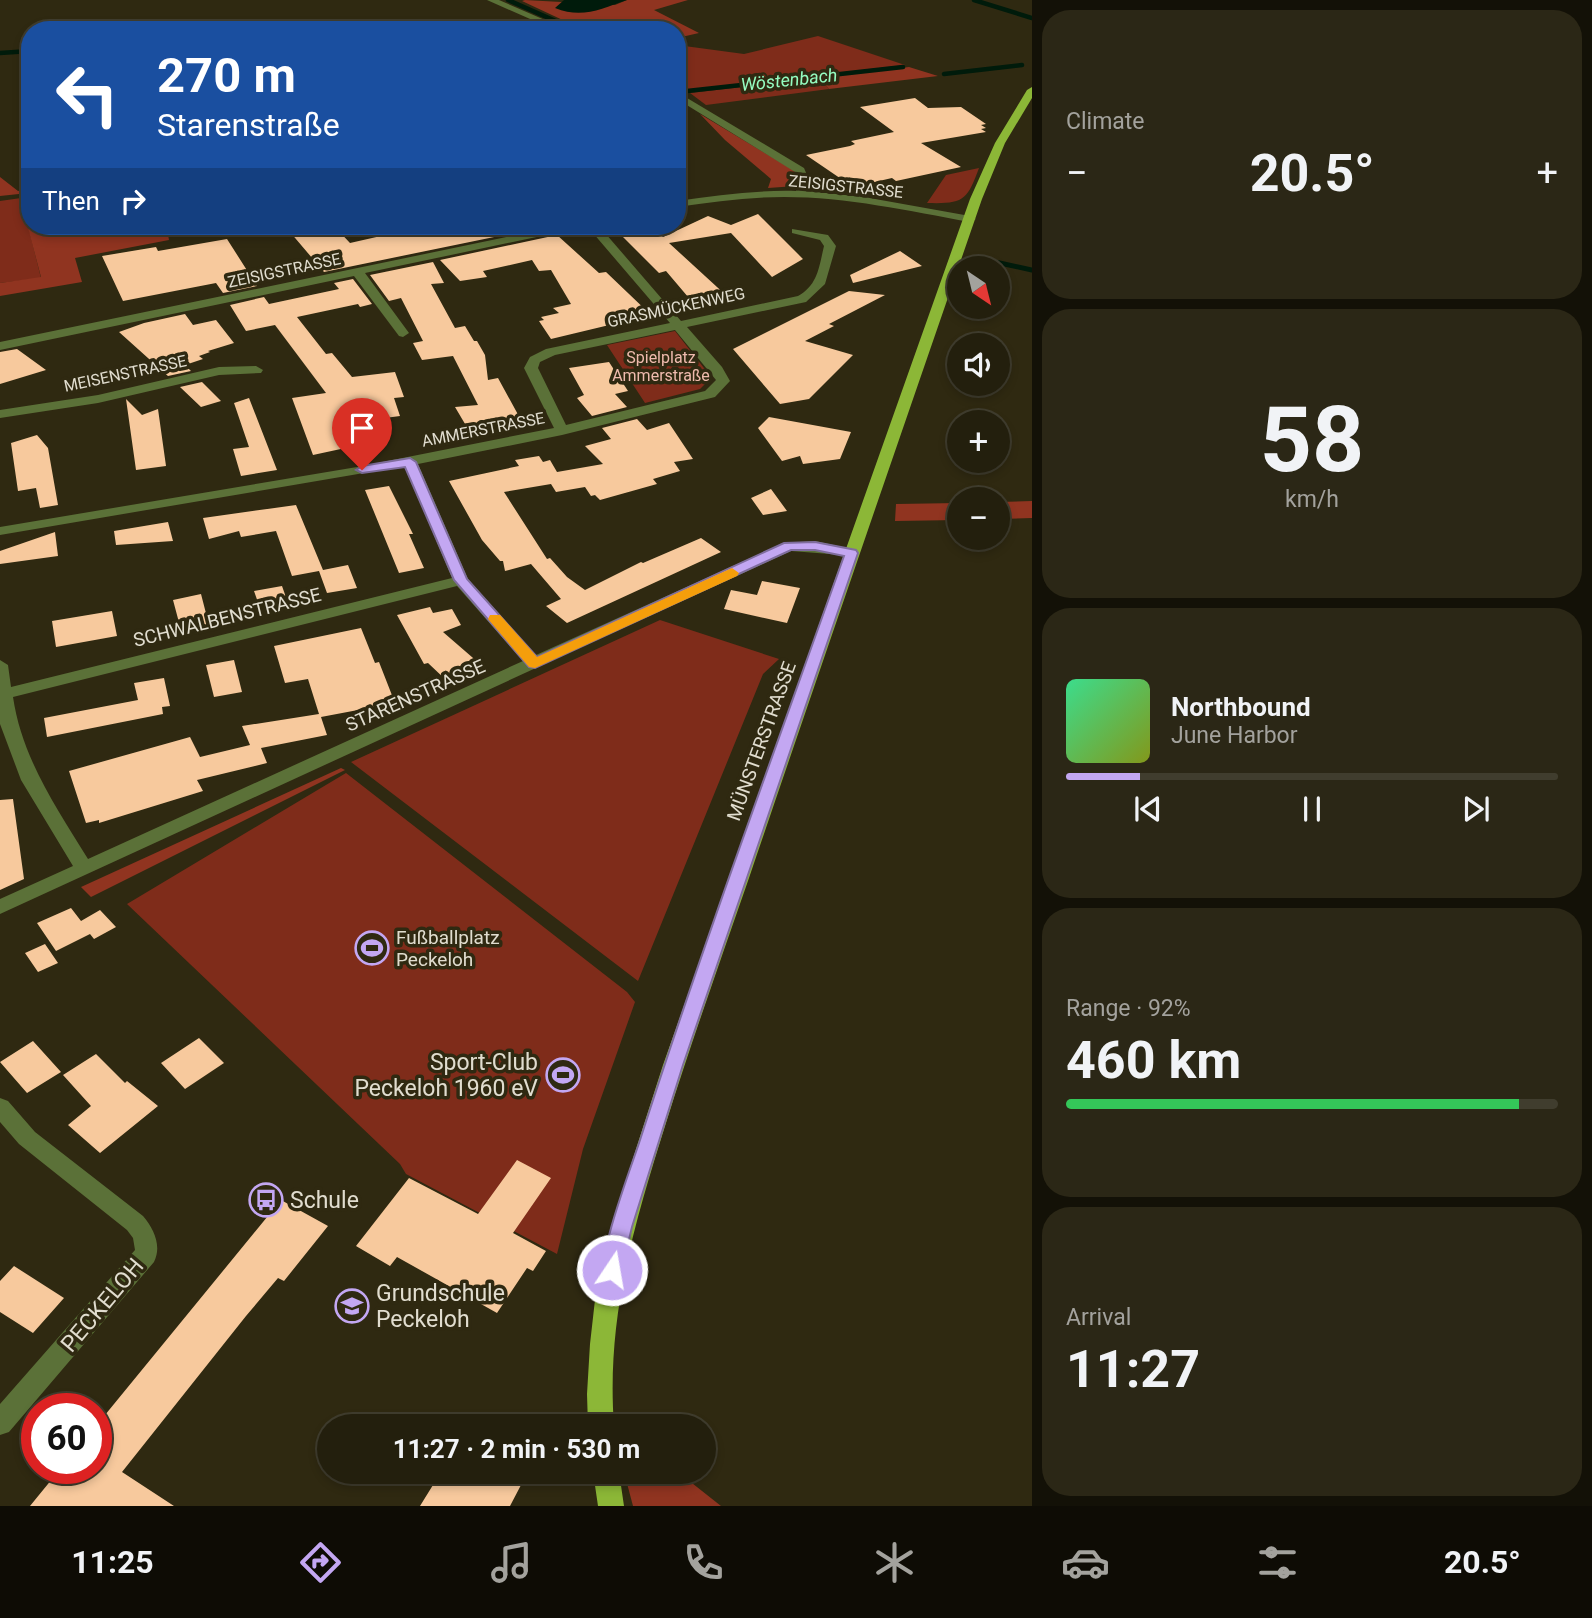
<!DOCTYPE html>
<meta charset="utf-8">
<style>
:root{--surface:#231f0d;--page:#2b2716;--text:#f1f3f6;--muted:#a3a29d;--line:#403d2e;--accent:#c3a7f2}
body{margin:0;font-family:Roboto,sans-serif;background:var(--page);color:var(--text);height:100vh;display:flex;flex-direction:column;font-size:26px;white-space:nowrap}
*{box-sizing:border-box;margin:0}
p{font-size:23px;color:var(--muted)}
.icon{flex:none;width:38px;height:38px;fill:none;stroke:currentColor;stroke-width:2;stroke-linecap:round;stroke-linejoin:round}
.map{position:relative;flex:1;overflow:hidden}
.panel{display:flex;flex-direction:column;gap:10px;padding:10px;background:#131107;width:560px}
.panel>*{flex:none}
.top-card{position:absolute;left:21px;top:21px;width:665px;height:214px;border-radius:28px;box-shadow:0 4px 10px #0003,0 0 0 2px var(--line);background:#1a4fa0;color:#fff;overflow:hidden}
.needle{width:46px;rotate:145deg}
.buttons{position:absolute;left:947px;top:256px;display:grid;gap:14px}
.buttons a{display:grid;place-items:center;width:63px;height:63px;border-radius:50%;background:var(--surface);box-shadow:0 4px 10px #0003,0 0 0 2px var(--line);font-size:35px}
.speed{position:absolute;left:21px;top:1393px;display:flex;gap:14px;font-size:35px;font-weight:700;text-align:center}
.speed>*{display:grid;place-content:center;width:91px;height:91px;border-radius:50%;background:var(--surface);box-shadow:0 4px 10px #0003,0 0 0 2px var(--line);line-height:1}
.speed .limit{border:10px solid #d22;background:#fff;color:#111}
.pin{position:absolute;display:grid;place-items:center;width:60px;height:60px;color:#fff;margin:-72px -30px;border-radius:50% 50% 50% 0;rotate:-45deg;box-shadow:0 0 7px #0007}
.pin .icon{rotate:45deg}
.me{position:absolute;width:77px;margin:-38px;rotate:12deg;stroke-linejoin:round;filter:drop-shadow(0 0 5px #0008)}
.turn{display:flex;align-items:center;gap:24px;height:147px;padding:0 21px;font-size:32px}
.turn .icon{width:91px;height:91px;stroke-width:2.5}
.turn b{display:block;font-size:49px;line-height:60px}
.then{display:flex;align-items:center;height:66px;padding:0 21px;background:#0003;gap:14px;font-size:26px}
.big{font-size:52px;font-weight:700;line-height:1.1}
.panel .widget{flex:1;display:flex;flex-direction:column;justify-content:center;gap:10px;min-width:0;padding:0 24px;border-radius:28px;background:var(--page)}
.panel .dial{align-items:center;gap:0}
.dial b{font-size:91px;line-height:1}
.song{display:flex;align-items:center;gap:21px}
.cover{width:84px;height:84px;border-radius:10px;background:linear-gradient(135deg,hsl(150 70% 55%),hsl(70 70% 35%))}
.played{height:7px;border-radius:4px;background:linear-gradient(90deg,var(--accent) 15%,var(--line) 15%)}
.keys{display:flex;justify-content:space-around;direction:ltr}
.heat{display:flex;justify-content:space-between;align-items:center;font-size:38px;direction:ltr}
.charge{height:10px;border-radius:5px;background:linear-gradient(90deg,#34c759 92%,var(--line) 0)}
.trip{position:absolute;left:317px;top:1414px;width:399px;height:70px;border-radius:35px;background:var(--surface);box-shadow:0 4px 10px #0003,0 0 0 2px var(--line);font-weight:700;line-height:70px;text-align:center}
.tabs{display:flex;height:112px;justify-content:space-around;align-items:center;background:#0e0c05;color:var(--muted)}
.tabs .icon{width:49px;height:49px}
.tabs .selected{color:var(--accent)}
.tabs b{font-size:32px;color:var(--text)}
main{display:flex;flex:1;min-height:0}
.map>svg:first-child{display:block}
.green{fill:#7f2c1a}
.forest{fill:#903420}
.water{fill:#001b0b}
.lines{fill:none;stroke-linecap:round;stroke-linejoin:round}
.stream-far1{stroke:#001b0b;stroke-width:4.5}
.stream{stroke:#001b0b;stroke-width:5}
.building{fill:#f7c99d}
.minor{fill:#5b7138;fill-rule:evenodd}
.major{fill:#8cb737;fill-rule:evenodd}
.route{fill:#c3a7f2;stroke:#7f6d9d;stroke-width:2}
.slow{fill:#f59e0b}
.labels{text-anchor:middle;stroke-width:7;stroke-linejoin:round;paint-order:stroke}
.far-street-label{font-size:16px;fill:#e1ddcf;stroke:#2f2911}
.far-park-label{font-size:16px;fill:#efbbae;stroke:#2f2911}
.far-water-label{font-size:18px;font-style:italic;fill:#95fdc1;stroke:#2f2911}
.street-label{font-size:19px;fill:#e1ddcf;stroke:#2f2911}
.poi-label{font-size:19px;fill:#e1ddcf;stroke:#2f2911;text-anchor:start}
.near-poi-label{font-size:23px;fill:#e1ddcf;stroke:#2f2911;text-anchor:start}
.near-street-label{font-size:23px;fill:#e1ddcf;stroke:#2f2911}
</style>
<main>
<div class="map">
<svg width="1032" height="1506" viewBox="0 0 1032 1506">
<rect width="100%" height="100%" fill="#2f2911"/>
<path class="green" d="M818 36 905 65 689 90 677 83V45L744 54Z
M820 78 829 89 706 105 690 93Z
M979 168C967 201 963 204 927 203L946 175Z
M21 198 41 278 0 283V201Z
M675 331 707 372 709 380 700 389 645 403 607 345Z
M660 620 779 659 763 674 638 981 351 762Z
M346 773 627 992 635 1002 583 1149 557 1254 406 1174 400 1164 127 904Z"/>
<path class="forest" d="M525 0 615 5 627 0H688L654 10 699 33 677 38V30H584L522 1Z
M393 21 406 30H289Z
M909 67 938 76 829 89 820 78Z
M700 114 795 171 798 179 796 186 768 188 771 179 725 140Z
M0 177 18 191 30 189V226H182L167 229 169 240 75 258 82 282 0 296V283L41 277 19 194 0 196Z
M1032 501V518L998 519V502Z
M959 503V520L895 521 896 504Z
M341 768 345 770 91 897 81 887Z
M624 1472H678L721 1506H633Z"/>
<path class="water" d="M564 0H627C601 9 582 19 555 8Z"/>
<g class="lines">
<path class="stream-far1" d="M508 0 576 30
M974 0 1032 18
M0 53 30 51
M944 74 1022 65
M677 86 687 91 903 67"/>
<path class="stream" d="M986 260 1032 270"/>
</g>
<path class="building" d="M915 98 928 108 961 107 986 124 981 125 986 128 981 129 986 132 921 143 961 167 896 181 892 178 853 187 806 155 850 146 855 144 851 141 894 132 860 107Z
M758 214 803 259 772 277 731 233 669 243 729 298 694 304 666 271 659 273 621 235 648 230 651 233 658 232 663 237 708 216 731 225Z
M334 226 350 243 425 226H547L324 272 290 232Z
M557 235 599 273 606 272 651 315 551 339 539 321 544 320 541 317 559 313 553 308 571 304 551 270 539 271 532 260 483 271 487 277 460 281 440 260Z
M227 239 257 286 223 293 216 283 123 301 102 256 156 247 158 251Z
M900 251 922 266 853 283 850 275Z
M433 262 444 283 431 284 455 328 465 326 474 341H477L485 355 488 380 498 378 521 420 468 429 455 407 478 405 453 356 422 360 413 343 423 341 401 298 389 301 370 275Z
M353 279 372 304 360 307 358 304 297 317 326 354 332 353 352 377 395 372 404 397 394 398 400 416 340 424 350 447 313 455 292 398 326 393 275 325 246 331 230 305 264 297 269 304 339 289 334 283Z
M849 291 885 295 829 324 834 326 805 341 853 355 809 399 780 404 733 349Z
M185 314 193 325 216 320 234 343 208 351 210 352 199 356 203 359 185 365 191 371 168 376 119 332 144 323Z
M17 349 46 370 0 384V352Z
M609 362 628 391 615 394 627 407 592 416 577 398 584 395 569 368Z
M202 382 221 401 201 407 180 387Z
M249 398 277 470 241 476 233 449 249 447 234 403Z
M126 399 142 415 158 409 166 466 136 470Z
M769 417 851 432 840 459 803 464 800 456 782 461 758 428Z
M637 419 647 430 669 423 693 459 674 462 680 471 653 479 657 484 600 500 595 495 591 496 585 487 556 492 551 484 504 492 547 559 550 558 567 577 585 590 641 562 643 563 701 538 721 552 567 623 546 606 561 599 531 564 505 571 503 561H500L482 540 449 481 519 466 515 460 539 456 543 462 550 460 557 472 603 464 585 446 611 439 602 428Z
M37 435 48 448 58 505 40 508 36 488 18 491 11 443Z
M389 486 413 534H409L424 568 399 573 365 490Z
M771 489 787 511 763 515 751 498Z
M296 505 323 570 348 565 357 588 327 593 319 571 292 576 276 531 241 537 239 531 209 539 203 518Z
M168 522 173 541 116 545 114 531Z
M55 532 58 556 0 564V551Z
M762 581 800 588 787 623 724 609 731 590 757 595Z
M282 586 289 606 261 611 254 591Z
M201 594 209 625 181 630 173 600Z
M430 607 433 613 452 609 461 625 443 632 480 664 446 680 428 663 424 664 397 615Z
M112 611 117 636 56 647 52 621Z
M361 628 375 663 379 662 395 703 321 717 327 735 261 748 267 763 197 780 203 791 99 823V820L86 823 69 771 190 737 200 757 250 745 242 726 319 714 308 679 285 683 274 646Z
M234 660 242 692 214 697 206 665Z
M164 678 170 706 162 707 163 714 47 737 44 718 138 700 134 683Z
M13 799 24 879 0 890V800Z
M71 908 81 921 100 910 116 927 94 939 90 934 56 951 37 923Z
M45 944 58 963 38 972 25 953Z
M199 1038 224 1063 185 1089 161 1063Z
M33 1041 61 1072 27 1093 0 1062Z
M96 1054 125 1083 127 1081 158 1106 100 1153 68 1125 91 1106 63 1075Z
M517 1160 551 1178 513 1233 546 1251 533 1271 527 1268 497 1313 397 1257 390 1266 356 1246 409 1178 478 1214Z
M281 1200 328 1226 284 1281 278 1278 246 1316 122 1472 174 1506H30L61 1468H96V1426Z
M14 1266 64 1298 33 1333 0 1312V1281Z
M441 1472H495L521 1485 510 1506H420Z"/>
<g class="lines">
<path class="minor" d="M487 0H499L568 30H555Z
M677 92 804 168 810 182 807 191 864 197 970 216 976 219 970 222C909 211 847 197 784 197 748 197 713 202 677 207V201C717 195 756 190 796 191L800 182 795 172 677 99Z
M560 226H581L575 229 365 273 409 333 403 337 399 336 354 276 0 350V342Z
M587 226H599L681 321 798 296C818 285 819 267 824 246L820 240 792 233V229L828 235 836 246 825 284 806 302 687 327 722 367 730 381 715 397 562 435 418 464 468 579 536 655 784 543 815 541 856 550 859 553 856 556 791 551 0 914V899L73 866 21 780 0 724V660L8 665 11 687 452 578 405 466 0 535V527L357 467 554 428 524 368 530 357 546 349 670 323ZM675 330 716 380 705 391 566 425 538 368 540 362 555 355ZM457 586 523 661 88 859C56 807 22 758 13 697Z
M256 366 263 370 261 373 219 375 98 403 0 418V410L98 395 219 367Z
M0 1098 8 1101 35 1132 143 1216C154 1229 162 1246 154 1262L9 1432 0 1435V1404L135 1250 133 1238 127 1230 19 1144 0 1122Z"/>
<path class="major" d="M1032 87V98L1005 143 982 199C904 425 826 651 749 878 721 959 692 1040 666 1123 634 1225 606 1317 614 1426H588L587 1394 590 1344 596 1291 611 1227 663 1065 970 199 995 143 1027 90Z
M593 1472H619L624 1506H598Z"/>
</g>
<path class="route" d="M410 458 416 462 467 579 537 657 784 543 815 542 856 550 858 553 683 1065 632 1227 620 1277 612 1280 605 1277C596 1258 632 1165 640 1140 703 944 775 750 844 556L815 550H791L535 668 529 667 454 580 405 467 362 473 356 470 362 466Z"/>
<path class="slow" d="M732 568 739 573 737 576 535 668 529 667 488 619 490 615H500L537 657Z"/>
<defs>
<symbol id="stadium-ring" viewBox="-11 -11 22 22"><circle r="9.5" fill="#2f2911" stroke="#c3a7f2" stroke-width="1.5"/><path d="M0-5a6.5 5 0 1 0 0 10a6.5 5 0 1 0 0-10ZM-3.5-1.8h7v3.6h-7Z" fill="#c3a7f2"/></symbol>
<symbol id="bus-ring" viewBox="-11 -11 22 22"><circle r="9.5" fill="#2f2911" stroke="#c3a7f2" stroke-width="1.5"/><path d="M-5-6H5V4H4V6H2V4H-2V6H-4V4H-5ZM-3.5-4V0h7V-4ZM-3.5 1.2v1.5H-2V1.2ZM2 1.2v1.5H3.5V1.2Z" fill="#c3a7f2"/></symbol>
<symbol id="school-ring" viewBox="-11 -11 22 22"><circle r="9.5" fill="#2f2911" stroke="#c3a7f2" stroke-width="1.5"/><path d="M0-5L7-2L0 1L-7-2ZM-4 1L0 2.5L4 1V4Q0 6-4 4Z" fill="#c3a7f2"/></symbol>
</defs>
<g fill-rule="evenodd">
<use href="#stadium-ring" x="353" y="929" width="38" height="38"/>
<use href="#stadium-ring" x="544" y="1056" width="38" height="38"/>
<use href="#bus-ring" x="247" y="1181" width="38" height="38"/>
<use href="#school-ring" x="333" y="1287" width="38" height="38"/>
</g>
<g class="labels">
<g class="far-street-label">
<text transform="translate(846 186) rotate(6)" y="6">ZEISIGSTRASSE</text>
<text transform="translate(284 270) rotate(-12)" y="6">ZEISIGSTRASSE</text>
<text transform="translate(676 307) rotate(-12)" y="6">GRASMÜCKENWEG</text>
<text transform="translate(125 373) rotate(-12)" y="6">MEISENSTRASSE</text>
<text transform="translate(483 429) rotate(-11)" y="6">AMMERSTRASSE</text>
</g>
<g class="far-park-label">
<text x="661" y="363">Spielplatz<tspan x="661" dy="18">Ammerstraße</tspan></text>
</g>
<g class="far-water-label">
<text transform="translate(789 80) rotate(-6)" y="6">Wöstenbach</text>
</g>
<g class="street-label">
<text transform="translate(227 617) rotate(-14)" y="7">SCHWALBENSTRASSE</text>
<text transform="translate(415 695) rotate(-24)" y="7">STARENSTRASSE</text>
<text transform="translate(761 741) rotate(-70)" y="7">MÜNSTERSTRASSE</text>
</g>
<g class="poi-label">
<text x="396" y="944">Fußballplatz<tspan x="396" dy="22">Peckeloh</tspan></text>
</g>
<g class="near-poi-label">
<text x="538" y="1070" text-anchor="end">Sport-Club<tspan x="538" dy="26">Peckeloh 1960 eV</tspan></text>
<text x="290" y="1208">Schule</text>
<text x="376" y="1301">Grundschule<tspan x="376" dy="26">Peckeloh</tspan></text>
</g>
<g class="near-street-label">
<text transform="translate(102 1305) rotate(-50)" y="8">PECKELOH</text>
</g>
</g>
</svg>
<div class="buttons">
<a><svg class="needle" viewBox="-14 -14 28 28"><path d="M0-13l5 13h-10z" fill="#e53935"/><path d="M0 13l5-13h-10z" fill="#a3a29d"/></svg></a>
<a><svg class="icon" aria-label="sound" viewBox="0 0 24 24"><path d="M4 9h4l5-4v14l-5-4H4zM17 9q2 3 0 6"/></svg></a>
<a>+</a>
<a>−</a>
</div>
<div class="speed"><div class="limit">60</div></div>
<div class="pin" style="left:362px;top:470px;background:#d93025"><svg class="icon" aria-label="arrive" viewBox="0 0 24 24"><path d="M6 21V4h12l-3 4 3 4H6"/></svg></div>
<svg class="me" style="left:612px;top:1270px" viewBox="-20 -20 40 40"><circle r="17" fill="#c3a7f2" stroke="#fff" stroke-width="3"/><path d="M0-11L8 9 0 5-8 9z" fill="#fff"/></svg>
<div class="trip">11:27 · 2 min · 530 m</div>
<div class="top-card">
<div class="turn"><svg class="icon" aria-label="left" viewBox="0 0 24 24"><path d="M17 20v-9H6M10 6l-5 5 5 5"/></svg><div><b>270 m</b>Starenstraße</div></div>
<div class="then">Then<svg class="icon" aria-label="right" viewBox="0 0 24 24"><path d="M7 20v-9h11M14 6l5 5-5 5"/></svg></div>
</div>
</div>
<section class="panel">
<div class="widget"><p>Climate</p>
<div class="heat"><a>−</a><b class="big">20.5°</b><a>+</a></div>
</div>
<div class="widget dial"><b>58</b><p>km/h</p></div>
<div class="widget">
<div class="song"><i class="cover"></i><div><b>Northbound</b><p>June Harbor</p></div></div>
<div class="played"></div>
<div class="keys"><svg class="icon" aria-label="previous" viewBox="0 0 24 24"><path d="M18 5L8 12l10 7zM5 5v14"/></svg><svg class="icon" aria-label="pause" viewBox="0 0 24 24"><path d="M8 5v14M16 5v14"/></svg><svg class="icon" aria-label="next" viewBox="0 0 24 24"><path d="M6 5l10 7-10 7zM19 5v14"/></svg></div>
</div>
<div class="widget"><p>Range · 92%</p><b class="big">460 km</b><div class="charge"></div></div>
<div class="widget"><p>Arrival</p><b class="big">11:27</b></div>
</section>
</main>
<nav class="tabs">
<b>11:25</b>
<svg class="icon selected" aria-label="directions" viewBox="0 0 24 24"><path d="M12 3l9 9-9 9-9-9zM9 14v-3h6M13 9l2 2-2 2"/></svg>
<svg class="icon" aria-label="music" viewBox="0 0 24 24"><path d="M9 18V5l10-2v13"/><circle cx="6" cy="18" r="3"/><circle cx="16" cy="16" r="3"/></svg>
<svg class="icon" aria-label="phone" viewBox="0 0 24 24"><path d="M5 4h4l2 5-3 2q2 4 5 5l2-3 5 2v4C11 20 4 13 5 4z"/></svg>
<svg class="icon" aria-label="climate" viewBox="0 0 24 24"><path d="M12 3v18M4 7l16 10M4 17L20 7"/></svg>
<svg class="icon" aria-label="car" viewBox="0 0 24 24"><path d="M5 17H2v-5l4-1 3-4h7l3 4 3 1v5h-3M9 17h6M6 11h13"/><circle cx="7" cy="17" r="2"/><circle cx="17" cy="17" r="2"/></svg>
<svg class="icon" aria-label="filters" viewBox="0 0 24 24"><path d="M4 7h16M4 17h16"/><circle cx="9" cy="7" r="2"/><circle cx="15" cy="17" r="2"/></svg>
<b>20.5°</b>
</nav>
